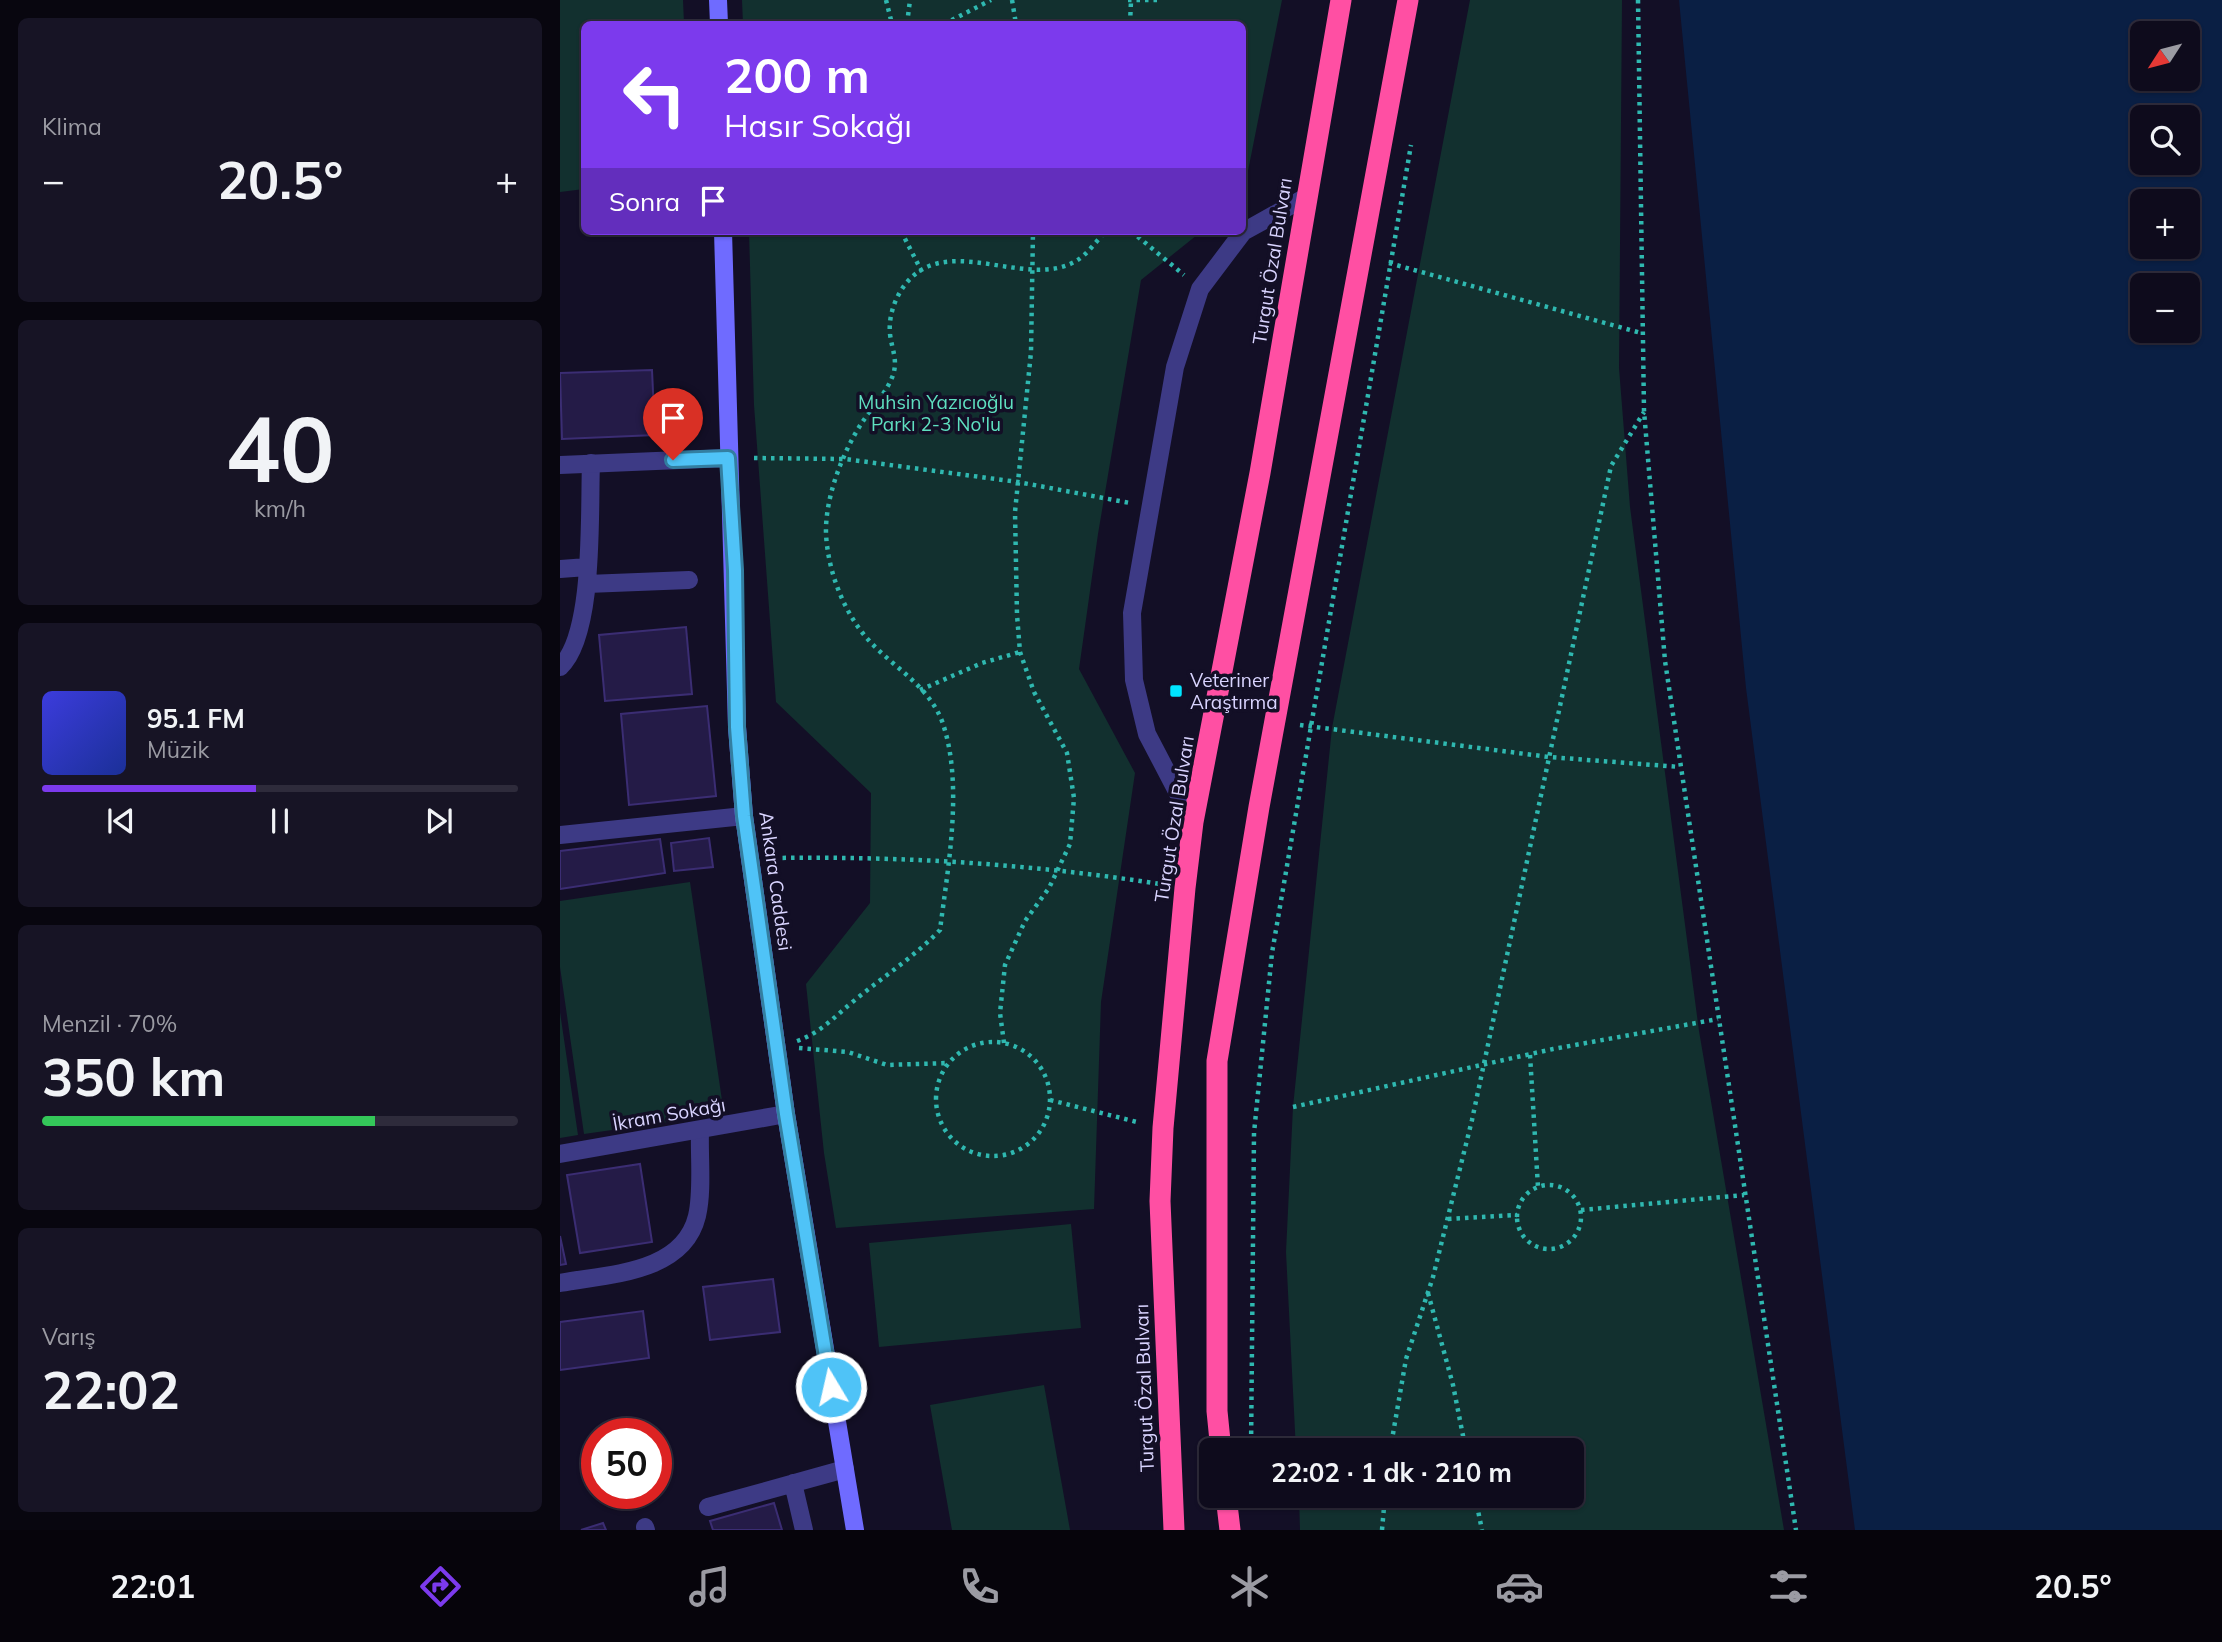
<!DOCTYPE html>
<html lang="tr">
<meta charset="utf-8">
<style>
:root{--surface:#0e0b1c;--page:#171425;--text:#f1f3f6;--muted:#9b9ba3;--line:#2e2b3b;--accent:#7c3aed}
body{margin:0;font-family:Mulish,sans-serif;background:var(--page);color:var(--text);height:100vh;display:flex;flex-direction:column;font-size:26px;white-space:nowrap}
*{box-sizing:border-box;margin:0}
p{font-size:23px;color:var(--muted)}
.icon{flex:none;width:38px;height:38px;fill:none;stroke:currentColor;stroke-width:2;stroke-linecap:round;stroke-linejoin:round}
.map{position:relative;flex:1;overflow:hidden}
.details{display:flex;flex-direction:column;gap:18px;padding:18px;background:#08060f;width:560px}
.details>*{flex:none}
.hud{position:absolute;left:21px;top:21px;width:665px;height:214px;border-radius:10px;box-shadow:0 2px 5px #0004,0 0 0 2px var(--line);background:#7c3aed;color:#fff;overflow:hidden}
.needle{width:46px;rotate:234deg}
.tools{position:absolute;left:1570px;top:21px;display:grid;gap:14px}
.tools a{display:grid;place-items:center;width:70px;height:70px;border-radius:10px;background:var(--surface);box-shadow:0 2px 5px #0004,0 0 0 2px var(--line);font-size:35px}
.speed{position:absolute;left:21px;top:1418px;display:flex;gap:14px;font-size:35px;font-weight:700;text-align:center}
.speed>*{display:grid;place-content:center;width:91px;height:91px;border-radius:50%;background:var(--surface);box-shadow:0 2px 5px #0004,0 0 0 2px var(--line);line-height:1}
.speed .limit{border:10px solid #d22;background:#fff;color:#111}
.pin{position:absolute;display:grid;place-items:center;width:60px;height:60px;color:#fff;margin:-72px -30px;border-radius:50% 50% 50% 0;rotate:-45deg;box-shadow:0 0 7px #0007}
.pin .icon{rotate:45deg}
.me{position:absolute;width:77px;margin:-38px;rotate:351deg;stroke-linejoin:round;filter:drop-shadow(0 0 5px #0008)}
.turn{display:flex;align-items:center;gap:24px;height:147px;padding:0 28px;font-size:32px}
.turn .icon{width:91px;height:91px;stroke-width:2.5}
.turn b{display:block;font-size:49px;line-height:60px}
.then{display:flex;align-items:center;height:66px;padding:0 28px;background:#0003;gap:14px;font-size:26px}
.big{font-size:52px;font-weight:700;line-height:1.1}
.details .widget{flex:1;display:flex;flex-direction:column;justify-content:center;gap:10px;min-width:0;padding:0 24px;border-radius:10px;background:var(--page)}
.details .dial{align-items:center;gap:0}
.dial b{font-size:91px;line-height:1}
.song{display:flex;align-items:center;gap:21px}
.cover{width:84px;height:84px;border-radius:10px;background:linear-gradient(135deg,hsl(240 70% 55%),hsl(230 70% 35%))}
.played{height:7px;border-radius:4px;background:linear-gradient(90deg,var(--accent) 45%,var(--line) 45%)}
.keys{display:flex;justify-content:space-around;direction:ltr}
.heat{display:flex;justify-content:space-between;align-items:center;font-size:38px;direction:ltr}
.charge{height:10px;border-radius:5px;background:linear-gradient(90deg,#34c759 70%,var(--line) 0)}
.trip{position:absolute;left:639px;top:1438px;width:385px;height:70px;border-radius:10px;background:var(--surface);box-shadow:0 2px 5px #0004,0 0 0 2px var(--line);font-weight:700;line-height:70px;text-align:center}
.menu{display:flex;height:112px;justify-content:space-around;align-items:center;background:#06040b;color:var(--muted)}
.menu .icon{width:49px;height:49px}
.menu .active{color:var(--accent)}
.menu b{font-size:32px;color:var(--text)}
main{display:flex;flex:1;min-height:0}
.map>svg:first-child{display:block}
.green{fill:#12302f}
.water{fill:#0a1f44;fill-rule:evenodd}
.building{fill:#241b47;stroke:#3b2d73;stroke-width:2}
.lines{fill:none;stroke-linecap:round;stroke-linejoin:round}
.path{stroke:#2fb8b0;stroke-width:4.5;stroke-dasharray:3.5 5;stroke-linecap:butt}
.lane{stroke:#3d3a85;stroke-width:18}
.street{stroke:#3d3a85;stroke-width:18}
.secondary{stroke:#6f6bff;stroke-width:18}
.highway{stroke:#ff4fa3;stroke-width:21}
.route-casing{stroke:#337fa1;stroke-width:18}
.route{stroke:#4fc3f7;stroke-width:12}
.poi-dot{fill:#00e5ff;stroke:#130f26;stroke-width:2.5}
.labels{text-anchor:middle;stroke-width:7;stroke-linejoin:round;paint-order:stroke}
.street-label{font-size:19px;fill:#d9d4ff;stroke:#130f26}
.park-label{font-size:19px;fill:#5fe0c0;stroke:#130f26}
.poi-label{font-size:19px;fill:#d9d4ff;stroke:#130f26;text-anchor:start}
</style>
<main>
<section class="details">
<div class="widget"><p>Klima</p>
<div class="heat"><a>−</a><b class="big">20.5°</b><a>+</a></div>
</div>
<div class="widget dial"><b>40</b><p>km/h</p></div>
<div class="widget">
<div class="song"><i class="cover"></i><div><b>95.1 FM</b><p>Müzik</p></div></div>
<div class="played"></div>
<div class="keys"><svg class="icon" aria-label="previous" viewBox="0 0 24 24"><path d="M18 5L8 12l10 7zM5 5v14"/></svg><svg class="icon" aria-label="pause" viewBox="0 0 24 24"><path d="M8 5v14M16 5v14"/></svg><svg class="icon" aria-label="next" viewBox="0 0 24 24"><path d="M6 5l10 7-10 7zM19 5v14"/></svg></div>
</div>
<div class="widget"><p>Menzil · 70%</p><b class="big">350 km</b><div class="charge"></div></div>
<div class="widget"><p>Varış</p><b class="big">22:02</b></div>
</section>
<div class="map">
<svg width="1662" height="1530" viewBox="0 0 1662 1530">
<rect width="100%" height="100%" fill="#130f26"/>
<path class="green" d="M0 0H123L124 24H24V189L0 192Z
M182 0H722L683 196 682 24H183Z
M910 0H1062L1059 368 1070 507 1139 1031 1224 1530H740L739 1496H1012V1451H736L726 1252 733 1107 772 728Z
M189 231H642L581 280 538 534 519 669 575 773 541 1002 534 1209 276 1228 264 1153 246 984 310 903 311 793 216 702 194 405Z
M130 882 164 1114 24 1134 0 967V901Z
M0 1012 18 1135 0 1138Z
M511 1224 521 1328 319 1347 309 1243Z
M484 1385 510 1530H392L370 1405Z"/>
<path class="water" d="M1119 0H1662V1530H1295L1186 688ZM1582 33H1628V79H1582ZM1582 117H1628V163H1582ZM1582 201H1628V247H1582ZM1582 285H1628V331H1582Z"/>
<path class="building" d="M92 370 95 435 2 439 0 373Z
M126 627 132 694 45 701 39 635Z
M147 706 156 796 69 805 61 714Z
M149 838 153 867 114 871 111 843Z
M100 839 105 873 0 889V851Z
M80 1164 92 1242 20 1253 7 1175Z
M0 1236 6 1264 0 1265Z
M213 1279 220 1332 150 1340 143 1287Z
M83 1311 89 1358 0 1370V1322Z
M214 1503 222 1530H153L150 1521Z
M43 1523 46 1530H21Z"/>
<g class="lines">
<path class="path" d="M326 0 332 24
M452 0 456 24
M568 0H600
M1078 0 1084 411 1105 661 1236 1530
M347 24 350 0
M384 24 431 0
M570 24 571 1
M341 231 362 272
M571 231 624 275
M829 263 1081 333
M194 458 285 459 458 482 570 503
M360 690 422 663 460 652
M740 725 989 757 1120 767
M214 858C344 856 471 864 600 884
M237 1041C262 1032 275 1016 295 1000 324 976 354 957 380 930 388 866 404 783 382 721 367 683 329 665 305 636 282 608 268 570 266 534 265 498 282 454 301 424 311 409 327 392 333 375 338 360 332 350 330 334 328 314 337 291 352 277 394 237 469 289 516 261 527 255 537 240 546 231
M376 1099a57 57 0 1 1 114 0a57 57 0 1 1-114 0Z
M444 1043 440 1013 445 965 465 921 489 888 510 844 514 798 507 753 474 692 460 652 457 615 455 512 471 352 473 231
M239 1048 288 1052 327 1065 388 1063
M970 1055 978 1187
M490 1100 577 1122
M733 1107 993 1049 1158 1019
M957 1217a32 32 0 1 1 64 0a32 32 0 1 1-64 0Z
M1021 1210 1184 1195
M888 1219 957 1215
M868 1293 893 1385 906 1451
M691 1451 694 1133 712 953 851 145
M830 1451 846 1359 873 1277 912 1120 1051 466 1084 412
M915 1496 922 1530
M822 1530 825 1496"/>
<path class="lane" d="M0 569 27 567
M27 584 129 580
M0 667C35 635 29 511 31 463
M633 822 587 734 574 680 572 613 615 367 640 289 683 232 746 197
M0 1283C47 1274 123 1274 137 1216 143 1190 139 1157 140 1130
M233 1483 244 1530
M148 1507 285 1469
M85 1527 86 1530"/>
<path class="street" d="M0 465 168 458
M0 835 184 816
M0 1154 226 1114"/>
<path class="secondary" d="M158 0 159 24
M163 231 177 727 184 816 226 1114 295 1530"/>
<path class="highway" d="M661 1451 657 1411V1061L699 807 848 0
M666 1496 670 1530
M614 1530 600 1201 603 1128 625 888 633 822 700 473 781 0"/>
</g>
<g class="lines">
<defs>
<path id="route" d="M113 460 168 458 175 570 177 727 184 816 226 1114 271 1387"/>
</defs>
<use href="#route" class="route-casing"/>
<use href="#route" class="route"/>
</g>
<rect class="poi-dot" x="609" y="684" width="14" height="14" rx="3.5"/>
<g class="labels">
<g class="street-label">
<text transform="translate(712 261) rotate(-81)" y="7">Turgut Özal Bulvarı</text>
<text transform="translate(614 819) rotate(-81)" y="7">Turgut Özal Bulvarı</text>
<text transform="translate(216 881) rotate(82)" y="7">Ankara Caddesi</text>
<text transform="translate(109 1114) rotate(-10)" y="7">İkram Sokağı</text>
<text transform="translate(584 1388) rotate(-92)" y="7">Turgut Özal Bulvarı</text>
</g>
<g class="park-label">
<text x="376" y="409">Muhsin Yazıcıoğlu<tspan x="376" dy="22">Parkı 2-3 No'lu</tspan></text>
</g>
<g class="poi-label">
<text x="630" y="687">Veteriner<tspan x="630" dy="22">Araştırma</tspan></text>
</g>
</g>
</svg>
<div class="tools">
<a><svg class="needle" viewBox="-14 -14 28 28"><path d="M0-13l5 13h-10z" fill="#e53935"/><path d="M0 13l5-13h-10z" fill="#9b9ba3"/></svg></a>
<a><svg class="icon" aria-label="search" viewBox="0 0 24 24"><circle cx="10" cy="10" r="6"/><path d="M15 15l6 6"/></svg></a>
<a>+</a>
<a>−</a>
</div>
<div class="speed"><div class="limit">50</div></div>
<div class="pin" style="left:113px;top:460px;background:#d93025"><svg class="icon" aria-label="arrive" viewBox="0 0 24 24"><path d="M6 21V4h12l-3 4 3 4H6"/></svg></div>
<svg class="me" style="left:271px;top:1387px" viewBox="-20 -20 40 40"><circle r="17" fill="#4fc3f7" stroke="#fff" stroke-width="3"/><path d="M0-11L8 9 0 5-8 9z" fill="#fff"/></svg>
<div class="trip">22:02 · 1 dk · 210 m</div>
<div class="hud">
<div class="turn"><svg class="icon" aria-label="left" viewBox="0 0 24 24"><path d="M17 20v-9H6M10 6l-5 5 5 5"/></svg><div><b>200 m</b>Hasır Sokağı</div></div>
<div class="then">Sonra<svg class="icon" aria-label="arrive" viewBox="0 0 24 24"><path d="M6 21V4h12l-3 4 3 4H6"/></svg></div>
</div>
</div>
</main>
<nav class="menu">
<b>22:01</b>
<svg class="icon active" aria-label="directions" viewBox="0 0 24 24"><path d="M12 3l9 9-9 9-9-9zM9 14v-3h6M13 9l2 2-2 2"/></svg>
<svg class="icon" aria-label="music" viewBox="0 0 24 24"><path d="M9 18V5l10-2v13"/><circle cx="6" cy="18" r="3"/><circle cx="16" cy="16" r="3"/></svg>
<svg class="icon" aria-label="phone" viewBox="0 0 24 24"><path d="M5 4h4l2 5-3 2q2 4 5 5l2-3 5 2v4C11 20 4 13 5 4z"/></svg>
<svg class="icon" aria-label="climate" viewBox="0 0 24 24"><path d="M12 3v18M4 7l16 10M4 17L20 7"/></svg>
<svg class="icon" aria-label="car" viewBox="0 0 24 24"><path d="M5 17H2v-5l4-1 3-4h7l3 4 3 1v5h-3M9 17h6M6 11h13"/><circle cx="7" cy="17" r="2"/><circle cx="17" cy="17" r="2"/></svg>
<svg class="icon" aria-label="filters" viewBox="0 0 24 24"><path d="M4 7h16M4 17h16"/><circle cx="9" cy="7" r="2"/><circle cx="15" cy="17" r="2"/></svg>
<b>20.5°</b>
</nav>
